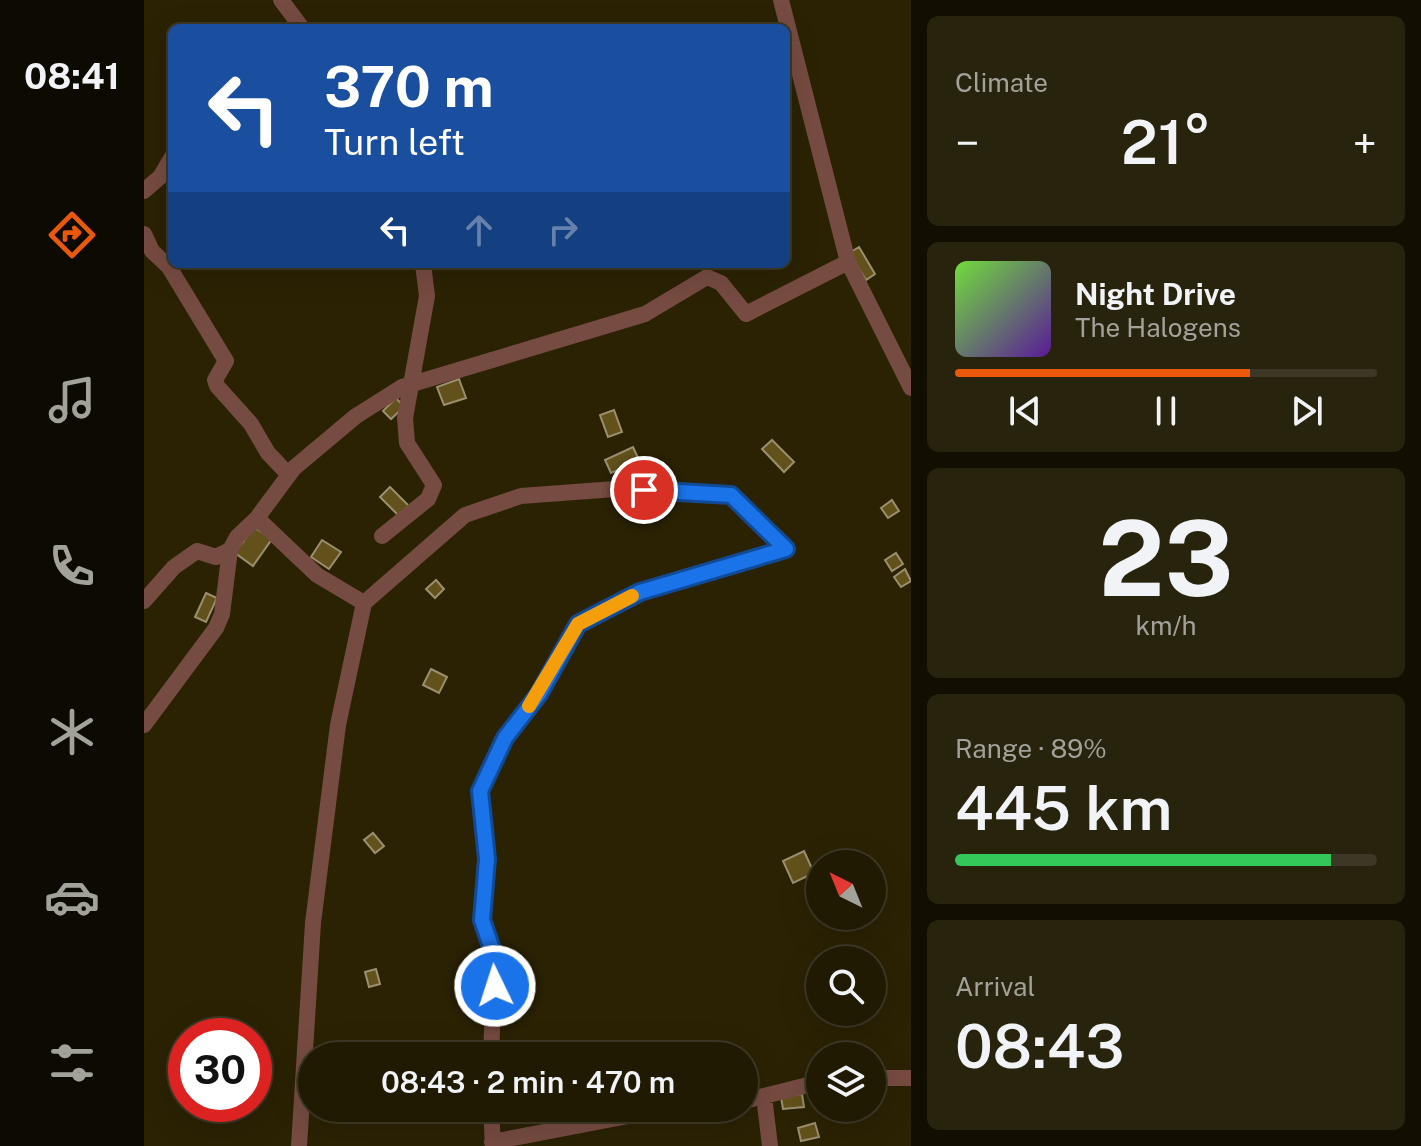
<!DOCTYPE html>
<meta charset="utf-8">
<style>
:root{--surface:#201a03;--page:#28230d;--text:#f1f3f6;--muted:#a2a19a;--line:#3d3825;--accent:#ea580c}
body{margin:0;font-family:"Public Sans",sans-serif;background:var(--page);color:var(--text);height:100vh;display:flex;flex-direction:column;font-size:30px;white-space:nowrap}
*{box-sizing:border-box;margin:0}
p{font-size:26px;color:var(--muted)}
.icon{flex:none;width:44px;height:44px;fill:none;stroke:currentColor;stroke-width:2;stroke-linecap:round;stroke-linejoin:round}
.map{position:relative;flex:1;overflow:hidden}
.sheet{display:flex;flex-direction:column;gap:16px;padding:16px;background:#120e02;width:510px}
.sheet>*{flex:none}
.top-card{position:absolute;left:24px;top:24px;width:622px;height:244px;border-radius:12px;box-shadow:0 8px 32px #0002,0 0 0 2px var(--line);background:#1a4fa0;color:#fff;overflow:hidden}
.needle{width:52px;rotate:317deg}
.controls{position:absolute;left:662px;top:850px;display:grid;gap:16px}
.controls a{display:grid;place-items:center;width:80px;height:80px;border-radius:50%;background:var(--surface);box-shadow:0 8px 32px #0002,0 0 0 2px var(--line);font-size:40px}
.speed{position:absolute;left:24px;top:1018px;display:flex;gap:16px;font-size:40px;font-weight:700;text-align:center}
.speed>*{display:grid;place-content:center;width:104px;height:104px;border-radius:50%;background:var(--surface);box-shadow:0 8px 32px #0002,0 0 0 2px var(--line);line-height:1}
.speed .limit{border:12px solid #d22;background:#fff;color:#111}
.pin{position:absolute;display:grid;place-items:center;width:68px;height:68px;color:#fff;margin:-34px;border:4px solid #fff;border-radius:50%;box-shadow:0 2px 8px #0007}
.me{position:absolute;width:88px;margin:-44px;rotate:356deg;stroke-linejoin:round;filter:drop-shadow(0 0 6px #0008)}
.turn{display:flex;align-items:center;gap:28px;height:168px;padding:0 24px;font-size:36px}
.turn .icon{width:104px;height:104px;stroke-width:2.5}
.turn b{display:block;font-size:56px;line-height:68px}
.lanes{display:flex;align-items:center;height:76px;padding:0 24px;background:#0003;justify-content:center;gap:40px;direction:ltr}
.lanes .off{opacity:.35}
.big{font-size:60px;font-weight:600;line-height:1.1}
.sheet .tile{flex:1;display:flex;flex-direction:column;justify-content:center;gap:12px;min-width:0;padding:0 28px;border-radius:12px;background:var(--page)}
.sheet .dial{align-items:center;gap:0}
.dial b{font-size:104px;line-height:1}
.song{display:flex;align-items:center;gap:24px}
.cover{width:96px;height:96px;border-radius:12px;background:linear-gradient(135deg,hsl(100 70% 55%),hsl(270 70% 35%))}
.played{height:8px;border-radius:4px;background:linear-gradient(90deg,var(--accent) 70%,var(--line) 70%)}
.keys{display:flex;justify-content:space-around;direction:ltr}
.heat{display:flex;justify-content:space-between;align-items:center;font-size:44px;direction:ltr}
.charge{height:12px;border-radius:6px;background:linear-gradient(90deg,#34c759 89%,var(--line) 0)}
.trip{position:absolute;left:154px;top:1042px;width:460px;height:80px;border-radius:40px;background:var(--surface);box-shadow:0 8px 32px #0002,0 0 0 2px var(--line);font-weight:600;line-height:80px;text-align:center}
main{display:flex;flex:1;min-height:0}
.dock{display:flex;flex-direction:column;width:144px;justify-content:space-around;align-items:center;background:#0d0a01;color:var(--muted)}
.dock .icon{width:56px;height:56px}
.dock .active{color:var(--accent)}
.dock b{font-size:36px;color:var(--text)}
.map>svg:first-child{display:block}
.building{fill:#62511b;stroke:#9a8f6f;stroke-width:2}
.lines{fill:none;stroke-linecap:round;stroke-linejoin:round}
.minor{stroke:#764b41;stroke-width:16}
.route-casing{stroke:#114b97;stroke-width:20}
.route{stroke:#1a73e8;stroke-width:14}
.slow{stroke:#f59e0b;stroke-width:14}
</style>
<main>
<nav class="dock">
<b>08:41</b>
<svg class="icon active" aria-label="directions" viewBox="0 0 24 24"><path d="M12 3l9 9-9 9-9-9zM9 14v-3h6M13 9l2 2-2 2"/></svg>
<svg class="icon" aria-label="music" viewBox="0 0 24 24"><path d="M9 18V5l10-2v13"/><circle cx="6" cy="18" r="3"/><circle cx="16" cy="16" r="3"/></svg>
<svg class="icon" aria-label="phone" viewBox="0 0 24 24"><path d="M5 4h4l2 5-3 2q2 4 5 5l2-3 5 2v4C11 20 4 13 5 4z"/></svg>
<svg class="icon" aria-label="climate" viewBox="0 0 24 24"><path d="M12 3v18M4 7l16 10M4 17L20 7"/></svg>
<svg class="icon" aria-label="car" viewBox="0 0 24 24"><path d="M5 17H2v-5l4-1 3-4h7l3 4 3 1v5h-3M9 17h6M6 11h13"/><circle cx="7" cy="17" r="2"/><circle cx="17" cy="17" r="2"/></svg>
<svg class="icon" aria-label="filters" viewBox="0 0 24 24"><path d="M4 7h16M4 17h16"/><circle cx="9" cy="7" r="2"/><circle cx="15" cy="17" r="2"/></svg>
</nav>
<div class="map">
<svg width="767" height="1146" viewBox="0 0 767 1146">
<rect width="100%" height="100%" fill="#2b2204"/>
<path class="building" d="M715 247 731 274 722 280 705 253Z
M315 379 322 398 300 405 293 387Z
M252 398 260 407 247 419 239 411Z
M470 410 478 432 464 437 456 415Z
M628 440 650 462 640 472 618 449Z
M489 447 495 460 467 473 461 460Z
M246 487 265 506 255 516 236 497Z
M748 500 755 511 744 518 737 508Z
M110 527 128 539 109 566 91 553Z
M178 540 197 552 185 569 167 557Z
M752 553 759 564 748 571 741 560Z
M761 569 767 581 757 587 750 577Z
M292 580 300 589 291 598 282 589Z
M62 593 73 598 62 622 51 617Z
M287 669 303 677 295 693 279 685Z
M229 833 240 846 231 853 220 840Z
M660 851 670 873 649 883 639 861Z
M232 969 236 984 225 987 221 972Z
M231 1042 232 1052 212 1053 211 1043Z
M658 1094 660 1107 639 1109 637 1097Z
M671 1123 675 1137 657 1141 654 1128Z"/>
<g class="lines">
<path class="minor" d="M137 0 158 28
M637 0 704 262
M0 191 16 177 28 157
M0 234 8 251 25 267 82 361 71 380 73 386 107 424 124 453 145 475
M113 518 173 575 220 603
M238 536 284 499 290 485 263 443 261 418 283 296 279 264
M0 601 30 567 53 551 72 557 86 550
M0 725 72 628 78 614 86 550 93 537 113 518 150 468 212 416 258 387 501 314 563 277 577 283 602 314 704 262 767 388
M728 1078H767
M620 1096 626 1146
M600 1101 676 1082
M347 1108 349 1146
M348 1142 500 1113 543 1108
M155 1146 169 923 194 725 220 603 321 515 377 496 471 489 587 495 642 549 496 592 434 624 395 694 361 738 336 791 343 859 338 920 351 958 347 1056"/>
</g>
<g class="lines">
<defs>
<path id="route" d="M351 986V958L338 920 343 859 336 791 361 738 395 694 434 624 496 592 642 549 587 495 500 490"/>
</defs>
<use href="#route" class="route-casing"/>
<use href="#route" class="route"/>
<path class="slow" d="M385 706 434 624 488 596"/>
</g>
</svg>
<div class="controls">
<a><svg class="needle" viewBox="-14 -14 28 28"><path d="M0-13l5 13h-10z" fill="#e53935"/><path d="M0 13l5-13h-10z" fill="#a2a19a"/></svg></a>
<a><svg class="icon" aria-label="search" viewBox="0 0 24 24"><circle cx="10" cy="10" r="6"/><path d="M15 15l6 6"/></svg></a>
<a><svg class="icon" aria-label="layers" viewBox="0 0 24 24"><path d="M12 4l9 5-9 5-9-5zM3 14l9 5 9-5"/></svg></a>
</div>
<div class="speed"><div class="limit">30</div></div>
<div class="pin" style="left:500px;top:490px;background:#d93025"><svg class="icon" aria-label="arrive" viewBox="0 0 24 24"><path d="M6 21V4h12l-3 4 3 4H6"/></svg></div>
<svg class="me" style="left:351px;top:986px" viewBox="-20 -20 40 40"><circle r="17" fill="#1a73e8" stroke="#fff" stroke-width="3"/><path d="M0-11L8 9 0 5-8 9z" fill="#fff"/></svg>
<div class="trip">08:43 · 2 min · 470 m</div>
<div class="top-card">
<div class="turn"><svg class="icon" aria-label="left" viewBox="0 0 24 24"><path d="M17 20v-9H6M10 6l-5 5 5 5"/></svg><div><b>370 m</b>Turn left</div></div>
<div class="lanes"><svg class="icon" aria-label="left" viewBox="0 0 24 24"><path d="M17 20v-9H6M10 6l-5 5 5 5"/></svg><svg class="icon off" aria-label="ahead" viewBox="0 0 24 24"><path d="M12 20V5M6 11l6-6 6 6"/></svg><svg class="icon off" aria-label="right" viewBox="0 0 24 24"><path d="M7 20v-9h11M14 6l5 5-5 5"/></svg></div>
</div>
</div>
<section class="sheet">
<div class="tile"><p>Climate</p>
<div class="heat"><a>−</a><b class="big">21°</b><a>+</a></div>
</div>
<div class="tile">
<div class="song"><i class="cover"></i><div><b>Night Drive</b><p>The Halogens</p></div></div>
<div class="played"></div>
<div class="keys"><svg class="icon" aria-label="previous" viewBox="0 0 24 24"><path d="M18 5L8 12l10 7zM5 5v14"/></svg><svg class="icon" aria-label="pause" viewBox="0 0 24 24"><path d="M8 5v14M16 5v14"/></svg><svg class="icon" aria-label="next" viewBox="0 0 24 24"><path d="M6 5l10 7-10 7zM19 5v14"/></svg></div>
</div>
<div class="tile dial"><b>23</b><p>km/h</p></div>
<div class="tile"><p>Range · 89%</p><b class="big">445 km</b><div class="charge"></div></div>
<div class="tile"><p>Arrival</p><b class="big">08:43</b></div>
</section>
</main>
